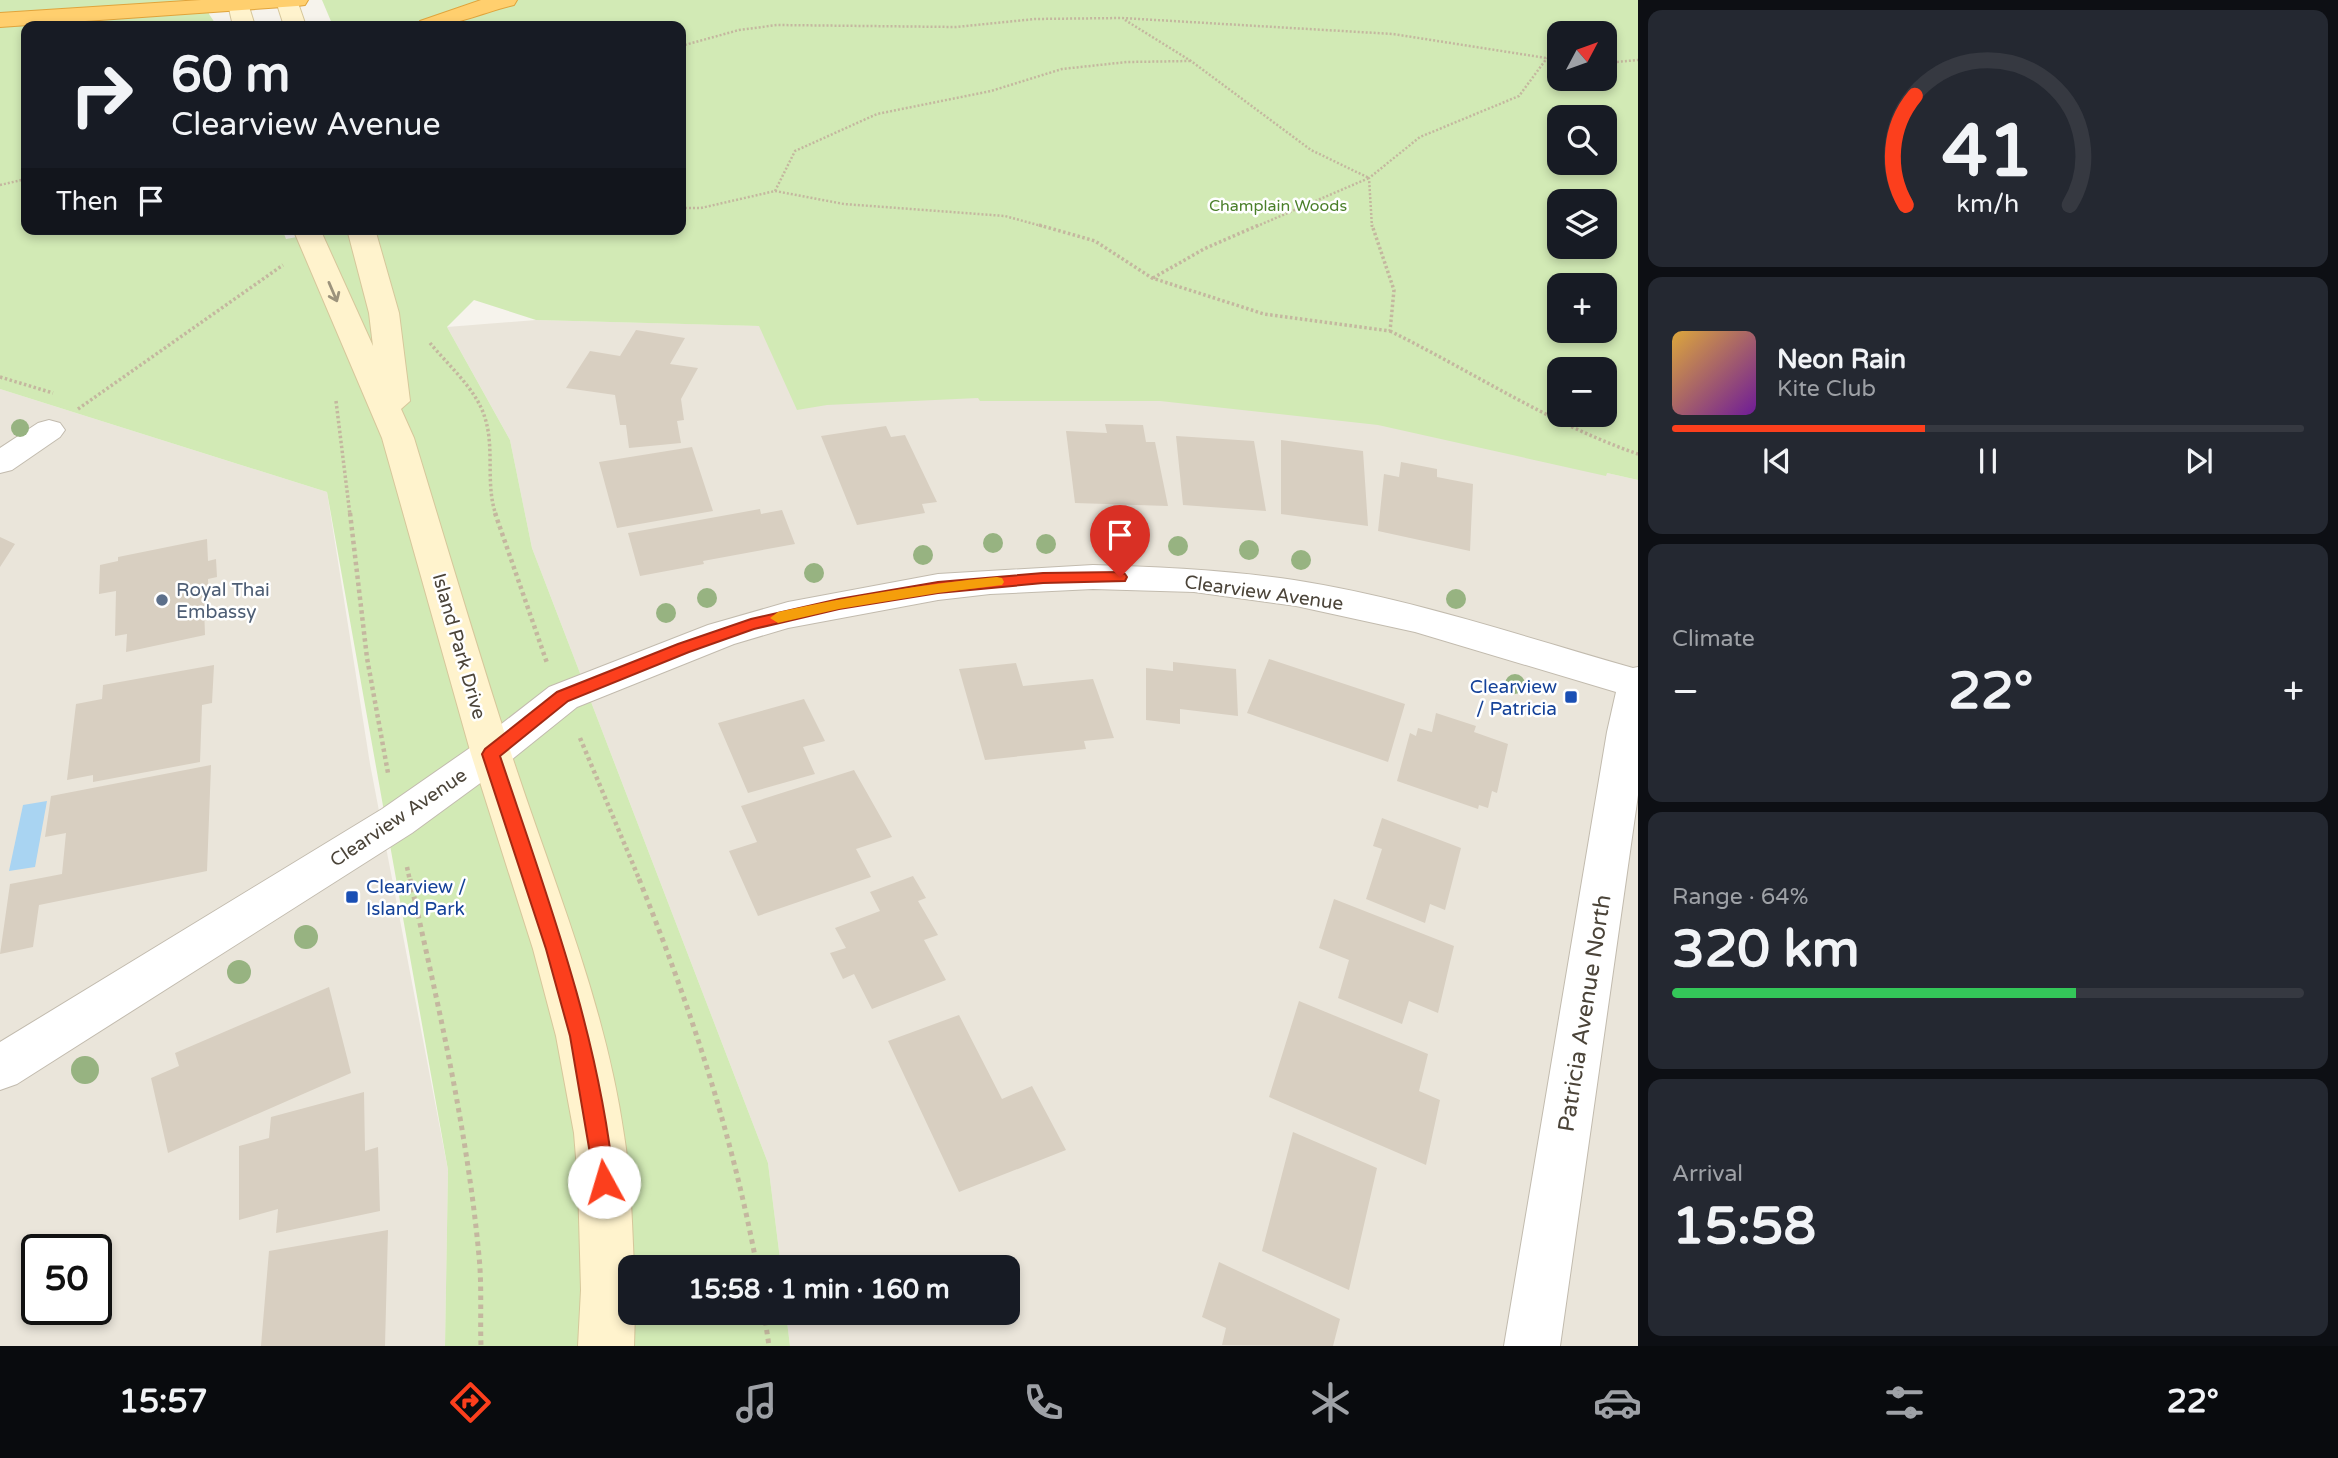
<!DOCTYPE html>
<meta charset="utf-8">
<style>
:root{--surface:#171b24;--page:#242831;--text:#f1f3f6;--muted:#9ea1a6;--line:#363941;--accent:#fc3f1d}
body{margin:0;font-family:"Varela Round",sans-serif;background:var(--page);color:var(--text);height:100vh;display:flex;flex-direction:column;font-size:26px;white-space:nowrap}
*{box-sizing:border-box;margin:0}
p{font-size:23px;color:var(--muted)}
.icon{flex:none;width:38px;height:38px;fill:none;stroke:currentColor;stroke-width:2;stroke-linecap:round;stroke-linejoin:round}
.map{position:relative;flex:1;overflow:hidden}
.details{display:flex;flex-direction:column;gap:10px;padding:10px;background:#0d0f14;width:700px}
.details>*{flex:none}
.hud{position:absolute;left:21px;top:21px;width:665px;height:214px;border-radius:14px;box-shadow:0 4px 10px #0003;background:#171b24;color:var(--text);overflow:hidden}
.needle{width:46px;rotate:49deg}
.controls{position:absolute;left:1547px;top:21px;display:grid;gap:14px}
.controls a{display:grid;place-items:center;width:70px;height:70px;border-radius:14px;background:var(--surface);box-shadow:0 4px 10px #0003;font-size:35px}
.speed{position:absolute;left:21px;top:1234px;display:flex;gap:14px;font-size:35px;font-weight:700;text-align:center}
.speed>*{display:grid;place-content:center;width:91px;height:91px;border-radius:50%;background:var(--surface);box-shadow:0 4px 10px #0003;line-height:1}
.speed .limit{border:4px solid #111;border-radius:10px;background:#fff;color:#111}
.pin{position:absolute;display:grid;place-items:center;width:60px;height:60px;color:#fff;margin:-72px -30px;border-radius:50% 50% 50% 0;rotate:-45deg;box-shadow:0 0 7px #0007}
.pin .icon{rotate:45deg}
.me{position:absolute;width:77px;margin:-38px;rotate:354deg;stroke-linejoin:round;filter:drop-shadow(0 0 5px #0008)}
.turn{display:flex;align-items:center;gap:24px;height:147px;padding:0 35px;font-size:32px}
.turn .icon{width:91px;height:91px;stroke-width:2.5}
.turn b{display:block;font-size:49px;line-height:60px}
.then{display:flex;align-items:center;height:66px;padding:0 35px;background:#0003;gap:14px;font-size:26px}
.big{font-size:52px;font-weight:700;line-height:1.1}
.details .widget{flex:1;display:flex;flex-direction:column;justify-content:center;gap:10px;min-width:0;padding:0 24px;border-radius:14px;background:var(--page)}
.details .dial{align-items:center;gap:0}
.dial svg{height:182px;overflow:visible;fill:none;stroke:var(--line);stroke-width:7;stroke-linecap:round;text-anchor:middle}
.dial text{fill:var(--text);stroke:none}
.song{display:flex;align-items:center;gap:21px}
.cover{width:84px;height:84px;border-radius:10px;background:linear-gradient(135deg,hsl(40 70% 55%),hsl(280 70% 35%))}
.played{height:7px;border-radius:4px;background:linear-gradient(90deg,var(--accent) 40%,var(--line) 40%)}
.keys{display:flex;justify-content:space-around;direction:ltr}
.heat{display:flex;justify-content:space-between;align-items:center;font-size:38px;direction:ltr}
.charge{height:10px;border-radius:5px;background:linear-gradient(90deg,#34c759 64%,var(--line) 0)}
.trip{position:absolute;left:618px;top:1255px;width:402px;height:70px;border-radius:14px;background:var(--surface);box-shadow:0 4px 10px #0003;font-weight:700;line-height:70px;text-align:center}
.tab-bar{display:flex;height:112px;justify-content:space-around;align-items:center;background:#090b0e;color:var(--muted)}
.tab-bar .icon{width:49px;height:49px}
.tab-bar .active{color:var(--accent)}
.tab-bar b{font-size:32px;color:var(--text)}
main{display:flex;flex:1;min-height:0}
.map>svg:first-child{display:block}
.residential{fill:#eae5da;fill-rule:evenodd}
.green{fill:#d2eab5;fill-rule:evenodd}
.water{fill:#a9d4f2}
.building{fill:#d8cfc1}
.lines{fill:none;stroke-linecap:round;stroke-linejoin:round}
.street-casing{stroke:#c2bbae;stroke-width:2}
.secondary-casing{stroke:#d6c79b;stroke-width:2}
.highway-casing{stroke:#e0a43c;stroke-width:2}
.path-far3{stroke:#c4b79f;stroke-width:2.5;stroke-dasharray:2 2;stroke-linecap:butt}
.path-far2{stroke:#c4b79f;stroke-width:3.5;stroke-dasharray:2.5 2.5;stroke-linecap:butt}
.path-far1{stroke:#c4b79f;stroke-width:4.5;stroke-dasharray:3.5 3.5;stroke-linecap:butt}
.path{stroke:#c4b79f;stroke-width:5;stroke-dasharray:4.5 4.5;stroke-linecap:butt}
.street{fill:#fff;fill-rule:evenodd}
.secondary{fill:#fff3cd;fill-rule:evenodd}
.highway{fill:#ffcf6e;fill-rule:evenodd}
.tree{fill:#97b381}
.oneway{stroke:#9c937c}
.route{fill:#fc3f1d;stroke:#a42913;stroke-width:2}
.slow{fill:#f59e0b}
.service-dot{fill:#5c6f8a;stroke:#fff;stroke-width:2.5}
.transit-dot{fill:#1a4fb4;stroke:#fff;stroke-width:2.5}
.labels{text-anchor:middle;stroke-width:5;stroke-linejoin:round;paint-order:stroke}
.far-park-label{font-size:16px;fill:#4a7f2a;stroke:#fff}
.service-label{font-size:19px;fill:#4e5e75;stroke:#fff;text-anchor:start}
.street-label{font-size:19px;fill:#4b4439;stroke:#fff}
.transit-label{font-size:19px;fill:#164399;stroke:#fff;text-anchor:end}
.near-street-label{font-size:23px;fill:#4b4439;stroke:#fff}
</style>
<main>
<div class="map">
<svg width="1638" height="1346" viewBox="0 0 1638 1346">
<rect width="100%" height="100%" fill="#f6f3ec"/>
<path class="residential" d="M536 320 764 326 1084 393 1349 415 1638 480V1346H790L786 1313 1008 1312V1267H781L768 1163 532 548 510 440 447 327Z
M0 389 327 492 370 764 448 1170 445 1346H0ZM37 1250H96V1309H37Z"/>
<path class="green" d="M0 0H208L209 14 217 26H26V229H282L286 239 341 229H681V26H333L322 0H1638V480L1607 473 1606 476 1378 425 1160 401H980L978 398 827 405 797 410 759 326 536 320 474 300 447 327 510 440 532 548 768 1163 781 1267H630V1312L786 1313 790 1346H445L448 1170 327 492 0 389ZM1559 33H1605V79H1559ZM1559 117H1605V163H1559ZM1559 201H1605V247H1559ZM1559 285H1605V331H1559ZM1559 369H1605V415H1559Z"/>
<path class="water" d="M47 801 35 867 9 871 23 805Z"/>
<path class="building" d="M636 330 685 338 670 364 698 368 681 399 684 420 677 421 681 443 629 448 626 425H620L615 395 566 388 590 351 620 356Z
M1105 424 1143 425 1146 442H1155L1168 506 1075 503 1066 431 1107 433Z
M886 426 891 437 905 435 937 502 922 504 925 513 857 525 821 436Z
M1176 436 1254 441 1266 511 1183 505Z
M1281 440 1363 451 1368 526 1281 514Z
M692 447 713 511 617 528 599 462Z
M1401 462 1437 469V477L1473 484 1470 551 1378 531 1384 474 1399 477Z
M760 509 761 514 782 510 795 544 703 561 704 564 640 576 628 533Z
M0 537 15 544 0 567Z
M207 539 208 561 216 559 217 577 208 579 209 605 204 606 205 635 126 652 127 634 115 636 116 591 99 594 100 565 118 561V557Z
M1269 659 1405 704 1388 762 1247 713Z
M1173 662 1236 669 1238 716 1180 709V724L1146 720V668L1173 671Z
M1016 663 1023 686 1093 679 1114 738 1084 741 1086 749 985 760 959 669Z
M214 665 212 703 202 705 200 762 93 782V775L67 780 76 704 102 699 103 685Z
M804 699 825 741 803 747 815 774 748 793 718 723Z
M1436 713 1476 726 1474 732 1508 744 1497 793 1492 791 1488 808 1479 805 1478 809 1397 781 1410 733 1416 736 1418 728 1432 732Z
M211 765 207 871 39 905 33 947 0 954 10 884 62 874 66 833 45 837 51 796Z
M854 770 892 837 856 849 871 877 758 916 729 851 757 842 741 806Z
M1382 818 1461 848 1445 910 1430 904 1425 923 1366 899 1382 849 1373 846Z
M913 876 926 898 918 901 938 935 924 940 946 980 872 1009 854 974 843 979 830 953 846 948 835 928 880 911 870 892Z
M1334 899 1454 946 1438 1013 1409 1001 1402 1024 1338 998 1349 960 1319 948Z
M329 987 351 1073 168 1153 151 1078 179 1066 175 1053Z
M1299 1001 1428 1054 1419 1091 1440 1100 1426 1165 1269 1097Z
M959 1015 1002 1099 1032 1086 1066 1150 959 1192 888 1041Z
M364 1092 365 1151 378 1147 380 1211 276 1233 278 1209 239 1220V1146L269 1138 271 1117Z
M1293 1132 1377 1168 1349 1290 1262 1251Z
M388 1230 385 1346H261L269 1251Z
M1219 1262 1340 1319 1333 1346 1222 1345 1226 1328 1202 1317Z"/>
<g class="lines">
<defs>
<path id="street" d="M49 420 60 423 65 430 60 437 12 470 0 473V448L38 423Z
M1093 565C1161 567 1227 570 1294 580 1409 598 1521 636 1633 668L1638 667V795L1560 1346H1504L1607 732 1616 692 1415 632 1296 606 1194 592 1093 589 990 594 938 600 788 628 734 644 577 707 505 765 412 833 17 1084 0 1090V1042L382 809 477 743 549 687 708 625 788 602 938 574Z"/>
<path id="secondary" d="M231 0H247L255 26H233L228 4Z
M297 0 306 26H284L276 1Z
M293 229H320L373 346 369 313 347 229H375L399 313 410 401 401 409 414 438C446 543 477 648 511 753 552 879 605 1002 624 1135 631 1178 632 1223 634 1267H630V1312H635L634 1346H578L581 1290 578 1182 574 1133 556 1036 533 949 471 754 382 438Z"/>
<path id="highway" d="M201 0H308L305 5 297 6 0 27V13Z
M481 0H517L514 5C480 13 452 28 417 26L420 21Z"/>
</defs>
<use href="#street" class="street-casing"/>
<use href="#secondary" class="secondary-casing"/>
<use href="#highway" class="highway-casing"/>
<path class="path-far3" d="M1125 20 1191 61 1311 150 1369 178 1255 227
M681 46 739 30 777 25 956 27 1035 19 1122 18 1393 34 1559 60
M1605 63 1638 60
M0 185 26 179
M775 191 795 151 877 114 991 91 1062 69 1127 62 1190 61
M681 208H701L775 191 844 204 1005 216 1045 227
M1372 227 1369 178 1420 137 1519 96 1547 58"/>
<path class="path-far2" d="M1039 225 1095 241 1152 278 1264 314 1390 331 1394 290 1372 225
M1153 278 1204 249 1259 225
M1390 331C1473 372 1551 424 1638 454
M430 343C448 365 477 390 485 418 495 449 485 484 496 515
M0 377 53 393
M336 401 350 515
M78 409 283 265"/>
<path class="path-far1" d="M350 513 367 658 388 773
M495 513 547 663
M580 738 640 881
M407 867 410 881"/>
<path class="path" d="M410 879C438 1004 467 1128 479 1256 482 1286 480 1316 481 1346
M639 879C690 1006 732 1133 757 1267
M764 1312 769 1346"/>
<use href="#street" class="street"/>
<use href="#secondary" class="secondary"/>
<use href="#highway" class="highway"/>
</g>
<g class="tree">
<circle cx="20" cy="428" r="9"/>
<circle cx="1118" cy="541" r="10"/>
<circle cx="993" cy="543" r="10"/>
<circle cx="1046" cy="544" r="10"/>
<circle cx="1178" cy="546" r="10"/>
<circle cx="1249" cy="550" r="10"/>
<circle cx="923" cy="555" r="10"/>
<circle cx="1301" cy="560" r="10"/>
<circle cx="814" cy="573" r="10"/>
<circle cx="707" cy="598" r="10"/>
<circle cx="1456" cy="599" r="10"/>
<circle cx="666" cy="613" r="10"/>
<circle cx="1515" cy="684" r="10"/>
<circle cx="306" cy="937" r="12"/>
<circle cx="239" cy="972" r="12"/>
<circle cx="85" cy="1070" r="14"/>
</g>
<defs><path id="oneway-shaft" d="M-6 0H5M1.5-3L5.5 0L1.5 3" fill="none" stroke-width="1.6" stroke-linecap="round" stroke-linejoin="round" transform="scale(1.75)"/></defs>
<use class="oneway" href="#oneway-shaft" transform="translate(333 292) rotate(67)"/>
<path class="route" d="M1120 572 1125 574 1127 577 1125 581 1043 583 938 593 839 609 754 629 689 652 568 701 500 756C547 896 599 1034 614 1182L611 1189 604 1192 596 1189 570 1036 546 949 482 754 485 749 557 692 678 644 751 619 839 599 938 582 1043 573Z"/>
<path class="slow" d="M997 577 1002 578 1004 582 1002 585 938 593 839 609 778 623 770 618 778 612C851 596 923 584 997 577Z"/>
<circle class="service-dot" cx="162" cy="600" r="7"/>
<g class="transit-dot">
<rect x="1564" y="690" width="14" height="14" rx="3.5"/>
<rect x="345" y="890" width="14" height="14" rx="3.5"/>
</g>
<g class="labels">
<g class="far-park-label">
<text x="1278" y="211">Champlain Woods</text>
</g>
<g class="service-label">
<text x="176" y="596">Royal Thai<tspan x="176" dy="22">Embassy</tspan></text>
</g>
<g class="street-label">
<text transform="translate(1264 592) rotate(8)" y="7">Clearview Avenue</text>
<text transform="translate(460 646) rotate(74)" y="7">Island Park Drive</text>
<text transform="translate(398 817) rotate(-34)" y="7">Clearview Avenue</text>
</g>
<g class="transit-label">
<text x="1557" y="693">Clearview<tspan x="1557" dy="22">/ Patricia</tspan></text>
<text x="366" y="893" text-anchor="start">Clearview /<tspan x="366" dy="22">Island Park</tspan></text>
</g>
<g class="near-street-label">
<text transform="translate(1584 1013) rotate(-81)" y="8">Patricia Avenue North</text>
</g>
</g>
</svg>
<div class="controls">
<a><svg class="needle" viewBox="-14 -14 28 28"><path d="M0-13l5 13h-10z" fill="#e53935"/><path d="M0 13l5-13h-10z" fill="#9ea1a6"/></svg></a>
<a><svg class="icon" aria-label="search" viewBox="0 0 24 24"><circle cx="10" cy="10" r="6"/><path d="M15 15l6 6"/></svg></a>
<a><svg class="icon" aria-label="layers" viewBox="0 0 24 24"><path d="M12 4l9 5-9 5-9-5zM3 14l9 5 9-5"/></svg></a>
<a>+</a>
<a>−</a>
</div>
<div class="speed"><div class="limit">50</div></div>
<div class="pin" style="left:1120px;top:577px;background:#d93025"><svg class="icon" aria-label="arrive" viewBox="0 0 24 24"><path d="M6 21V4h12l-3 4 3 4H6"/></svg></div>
<svg class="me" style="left:604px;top:1182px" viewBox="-20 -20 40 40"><circle r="19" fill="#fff"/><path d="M0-13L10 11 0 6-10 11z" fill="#fc3f1d"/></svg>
<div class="trip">15:58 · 1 min · 160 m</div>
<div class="hud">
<div class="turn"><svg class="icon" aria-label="right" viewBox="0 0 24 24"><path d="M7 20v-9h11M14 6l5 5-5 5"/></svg><div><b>60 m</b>Clearview Avenue</div></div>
<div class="then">Then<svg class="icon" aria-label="arrive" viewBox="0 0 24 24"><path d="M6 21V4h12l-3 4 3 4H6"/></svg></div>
</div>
</div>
<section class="details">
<div class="widget dial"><svg viewBox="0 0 100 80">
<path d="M14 69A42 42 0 1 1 86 69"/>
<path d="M14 69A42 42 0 0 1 18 21" stroke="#fc3f1d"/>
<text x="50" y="56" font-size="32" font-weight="700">41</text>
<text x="50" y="72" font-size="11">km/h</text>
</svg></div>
<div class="widget">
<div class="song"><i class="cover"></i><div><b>Neon Rain</b><p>Kite Club</p></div></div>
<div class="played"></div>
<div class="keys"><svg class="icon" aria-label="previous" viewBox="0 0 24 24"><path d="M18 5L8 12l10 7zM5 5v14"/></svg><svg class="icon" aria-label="pause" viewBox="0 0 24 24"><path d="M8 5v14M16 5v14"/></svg><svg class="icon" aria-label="next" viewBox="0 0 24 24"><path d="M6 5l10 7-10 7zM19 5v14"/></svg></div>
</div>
<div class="widget"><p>Climate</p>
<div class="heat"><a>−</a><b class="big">22°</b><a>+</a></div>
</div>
<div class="widget"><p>Range · 64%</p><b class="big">320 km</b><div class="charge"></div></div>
<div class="widget"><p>Arrival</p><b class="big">15:58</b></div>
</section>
</main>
<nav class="tab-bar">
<b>15:57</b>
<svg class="icon active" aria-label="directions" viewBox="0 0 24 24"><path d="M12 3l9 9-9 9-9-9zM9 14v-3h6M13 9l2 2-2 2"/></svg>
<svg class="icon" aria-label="music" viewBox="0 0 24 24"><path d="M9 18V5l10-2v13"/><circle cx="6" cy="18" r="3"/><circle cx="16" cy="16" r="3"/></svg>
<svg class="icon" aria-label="phone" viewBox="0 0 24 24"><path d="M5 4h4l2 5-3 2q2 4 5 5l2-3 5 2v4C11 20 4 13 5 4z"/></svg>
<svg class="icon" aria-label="climate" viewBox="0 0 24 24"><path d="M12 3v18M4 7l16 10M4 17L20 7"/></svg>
<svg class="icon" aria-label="car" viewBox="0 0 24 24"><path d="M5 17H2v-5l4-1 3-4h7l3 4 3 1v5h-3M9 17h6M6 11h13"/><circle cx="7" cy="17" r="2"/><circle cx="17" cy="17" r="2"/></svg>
<svg class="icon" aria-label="filters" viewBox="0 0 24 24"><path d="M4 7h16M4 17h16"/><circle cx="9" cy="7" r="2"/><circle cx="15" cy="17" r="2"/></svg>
<b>22°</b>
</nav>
